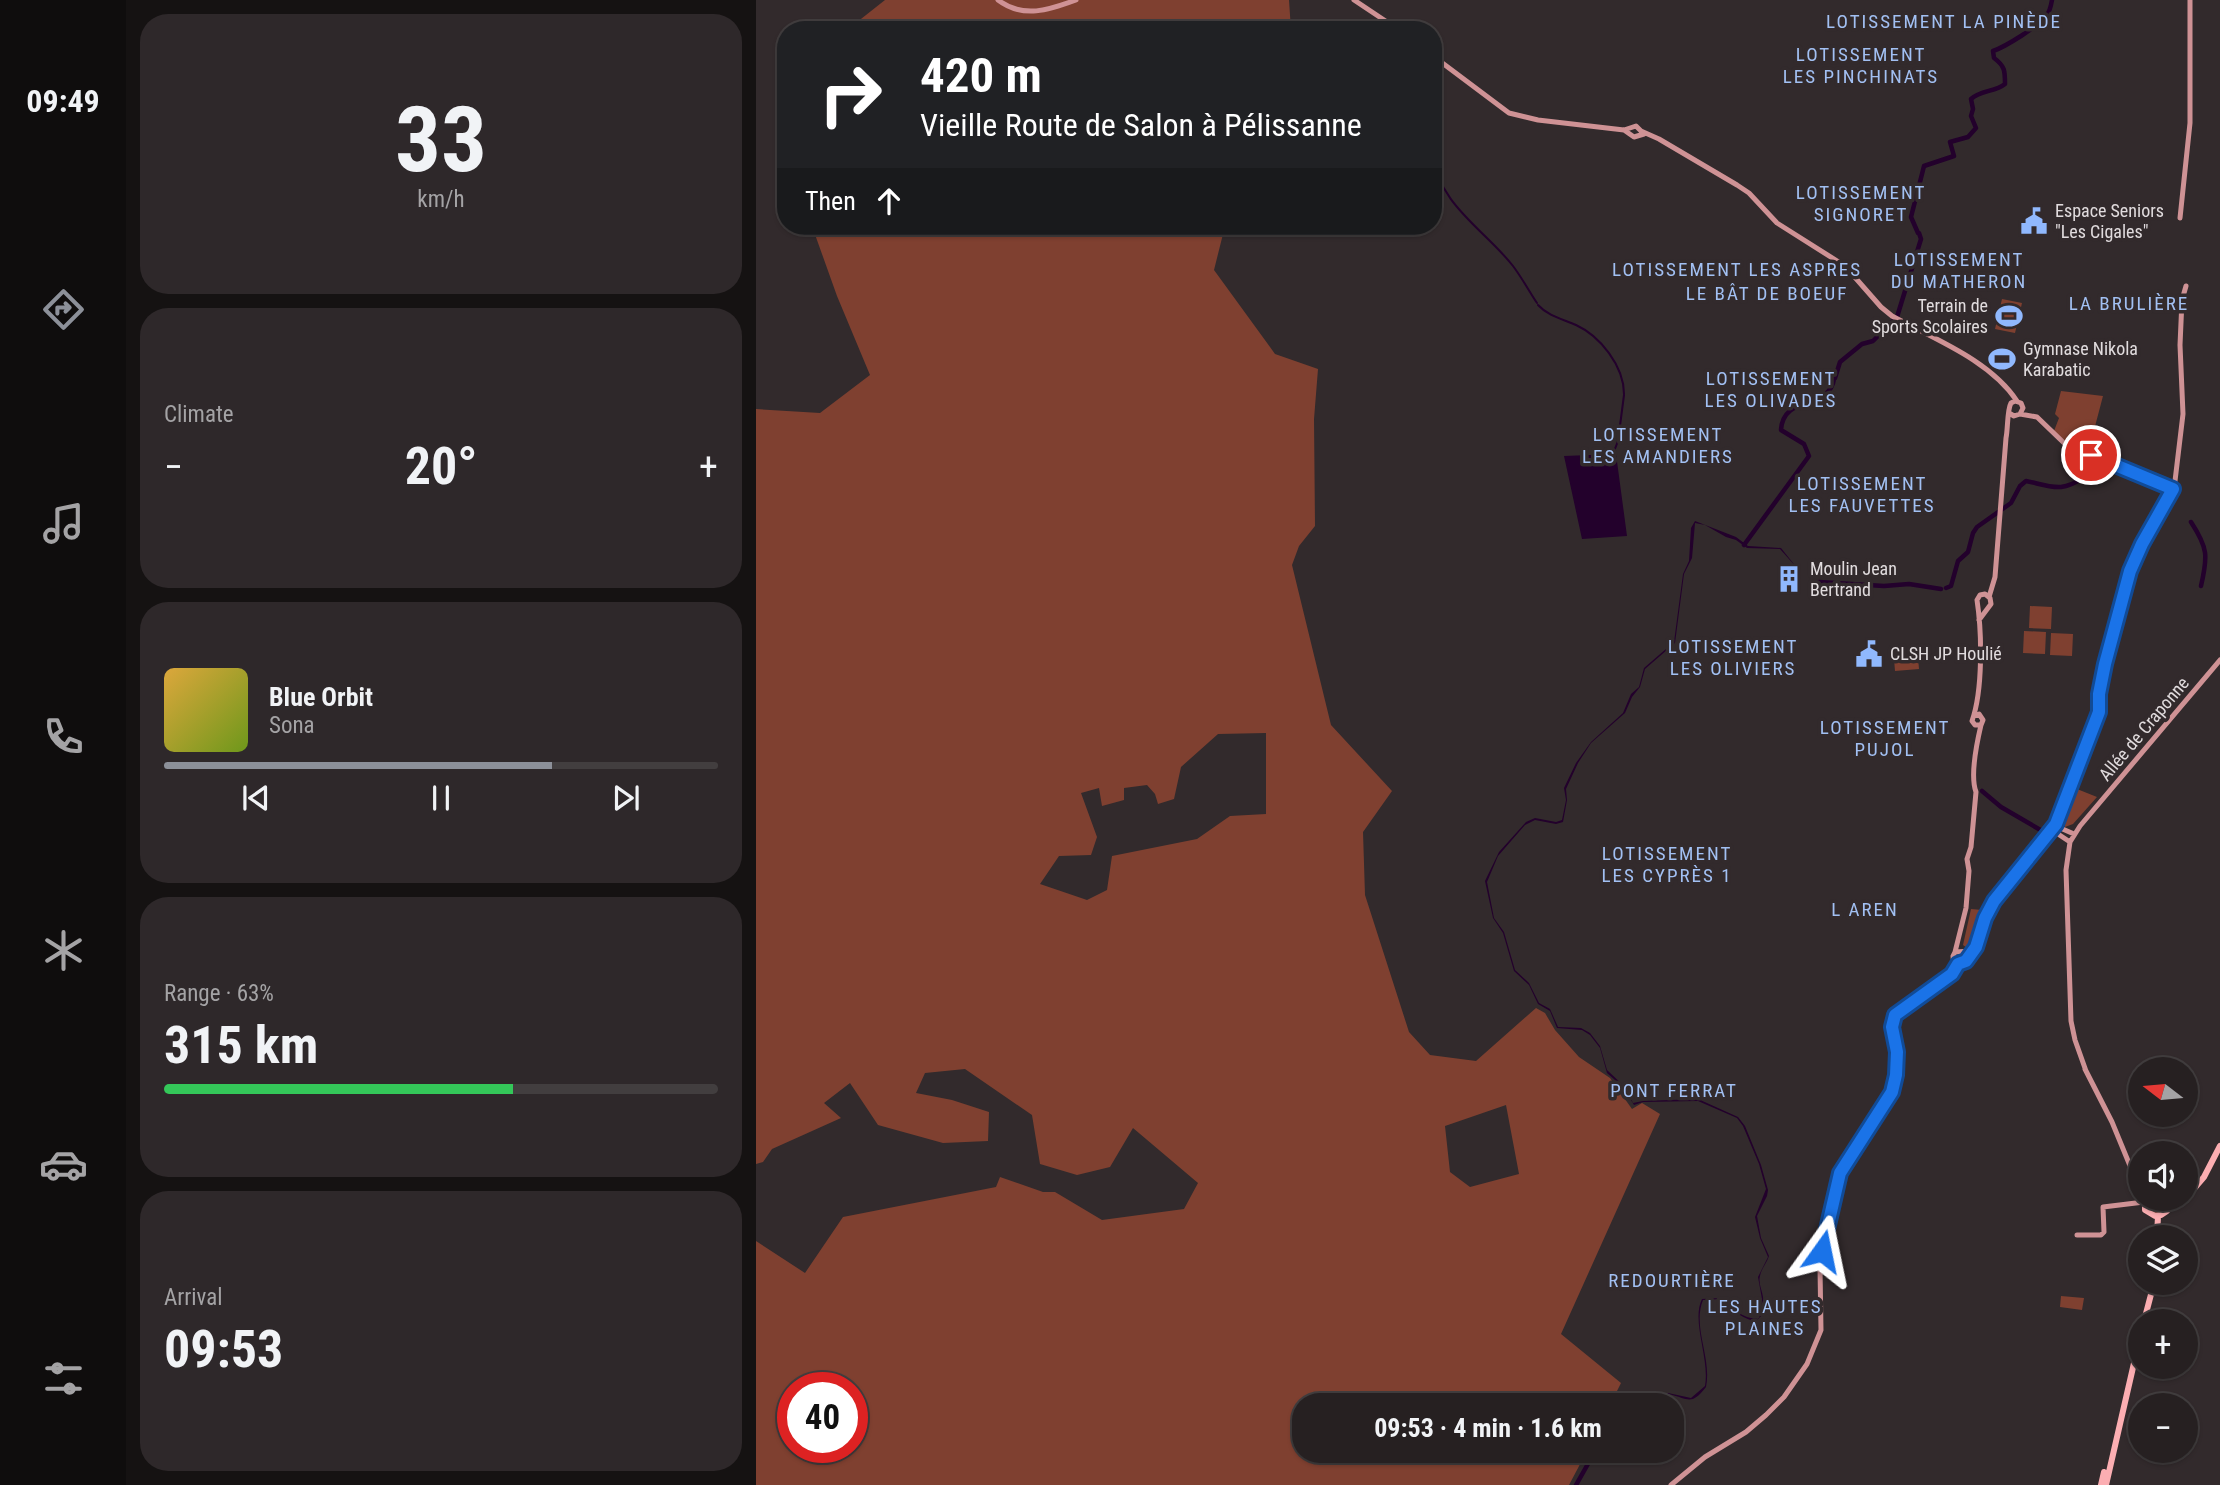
<!DOCTYPE html>
<meta charset="utf-8">
<style>
:root{--surface:#262021;--page:#2e282a;--text:#f1f3f6;--muted:#a4a3a5;--line:#423e3f;--accent:#8c9099}
body{margin:0;font-family:"Roboto Condensed",sans-serif;background:var(--page);color:var(--text);height:100vh;display:flex;flex-direction:column;font-size:26px;white-space:nowrap}
*{box-sizing:border-box;margin:0}
p{font-size:23px;color:var(--muted)}
.icon{flex:none;width:38px;height:38px;fill:none;stroke:currentColor;stroke-width:2;stroke-linecap:round;stroke-linejoin:round}
.map{position:relative;flex:1;overflow:hidden}
.drawer{display:flex;flex-direction:column;gap:14px;padding:14px;background:#151212;width:630px}
.drawer>*{flex:none}
.banner{position:absolute;left:21px;top:21px;width:665px;height:214px;border-radius:28px;box-shadow:0 2px 5px #0004,0 0 0 2px var(--line);background:#202124;color:#fff;overflow:hidden}
.needle{width:46px;rotate:286deg}
.controls{position:absolute;left:1372px;top:1057px;display:grid;gap:14px}
.controls a{display:grid;place-items:center;width:70px;height:70px;border-radius:50%;background:var(--surface);box-shadow:0 2px 5px #0004,0 0 0 2px var(--line);font-size:35px}
.speed{position:absolute;left:21px;top:1372px;display:flex;gap:14px;font-size:35px;font-weight:700;text-align:center}
.speed>*{display:grid;place-content:center;width:91px;height:91px;border-radius:50%;background:var(--surface);box-shadow:0 2px 5px #0004,0 0 0 2px var(--line);line-height:1}
.speed .limit{border:10px solid #d22;background:#fff;color:#111}
.pin{position:absolute;display:grid;place-items:center;width:60px;height:60px;color:#fff;margin:-30px;border:4px solid #fff;border-radius:50%;box-shadow:0 2px 7px #0007}
.me{position:absolute;width:77px;margin:-38px;rotate:12deg;stroke-linejoin:round;filter:drop-shadow(0 0 5px #0008)}
.turn{display:flex;align-items:center;gap:24px;height:147px;padding:0 28px;font-size:32px}
.turn .icon{width:91px;height:91px;stroke-width:2.5}
.turn b{display:block;font-size:49px;line-height:60px}
.then{display:flex;align-items:center;height:66px;padding:0 28px;background:#0003;gap:14px;font-size:26px}
.big{font-size:52px;font-weight:700;line-height:1.1}
.drawer .widget{flex:1;display:flex;flex-direction:column;justify-content:center;gap:10px;min-width:0;padding:0 24px;border-radius:28px;background:var(--page)}
.drawer .dial{align-items:center;gap:0}
.dial b{font-size:91px;line-height:1}
.song{display:flex;align-items:center;gap:21px}
.cover{width:84px;height:84px;border-radius:10px;background:linear-gradient(135deg,hsl(40 70% 55%),hsl(80 70% 35%))}
.played{height:7px;border-radius:4px;background:linear-gradient(90deg,var(--accent) 70%,var(--line) 70%)}
.keys{display:flex;justify-content:space-around;direction:ltr}
.heat{display:flex;justify-content:space-between;align-items:center;font-size:38px;direction:ltr}
.charge{height:10px;border-radius:5px;background:linear-gradient(90deg,#34c759 63%,var(--line) 0)}
.trip{position:absolute;left:536px;top:1393px;width:392px;height:70px;border-radius:28px;background:var(--surface);box-shadow:0 2px 5px #0004,0 0 0 2px var(--line);font-weight:700;line-height:70px;text-align:center}
main{display:flex;flex:1;min-height:0}
.menu{display:flex;flex-direction:column;width:126px;justify-content:space-around;align-items:center;background:#0f0d0d;color:var(--muted)}
.menu .icon{width:49px;height:49px}
.menu .on{color:var(--accent)}
.menu b{font-size:32px;color:var(--text)}
.map>svg:first-child{display:block}
.green{fill:#7f4030;fill-rule:evenodd}
.water{fill:#23012c}
.lines{fill:none;stroke-linecap:round;stroke-linejoin:round}
.stream{stroke:#23012c;stroke-width:2}
.canal{stroke:#23012c;stroke-width:4.5}
.secondary{stroke:#cf9295;stroke-width:5}
.primary{stroke:#fcaeb2;stroke-width:6}
.route-casing{stroke:#114b97;stroke-width:18}
.route{stroke:#1a73e8;stroke-width:12}
.labels{text-anchor:middle;stroke-width:7;stroke-linejoin:round;paint-order:stroke}
.poi-label{font-size:18px;fill:#e1dcde;stroke:#322a2c;text-anchor:start}
.street-label{font-size:18px;fill:#e1dcde;stroke:#322a2c}
.neighbourhood-label{font-size:19px;letter-spacing:2px;fill:#a2c0f3;stroke:#322a2c}
</style>
<main>
<nav class="menu">
<b>09:49</b>
<svg class="icon on" aria-label="directions" viewBox="0 0 24 24"><path d="M12 3l9 9-9 9-9-9zM9 14v-3h6M13 9l2 2-2 2"/></svg>
<svg class="icon" aria-label="music" viewBox="0 0 24 24"><path d="M9 18V5l10-2v13"/><circle cx="6" cy="18" r="3"/><circle cx="16" cy="16" r="3"/></svg>
<svg class="icon" aria-label="phone" viewBox="0 0 24 24"><path d="M5 4h4l2 5-3 2q2 4 5 5l2-3 5 2v4C11 20 4 13 5 4z"/></svg>
<svg class="icon" aria-label="climate" viewBox="0 0 24 24"><path d="M12 3v18M4 7l16 10M4 17L20 7"/></svg>
<svg class="icon" aria-label="car" viewBox="0 0 24 24"><path d="M5 17H2v-5l4-1 3-4h7l3 4 3 1v5h-3M9 17h6M6 11h13"/><circle cx="7" cy="17" r="2"/><circle cx="17" cy="17" r="2"/></svg>
<svg class="icon" aria-label="filters" viewBox="0 0 24 24"><path d="M4 7h16M4 17h16"/><circle cx="9" cy="7" r="2"/><circle cx="15" cy="17" r="2"/></svg>
</nav>
<section class="drawer">
<div class="widget dial"><b>33</b><p>km/h</p></div>
<div class="widget"><p>Climate</p>
<div class="heat"><a>−</a><b class="big">20°</b><a>+</a></div>
</div>
<div class="widget">
<div class="song"><i class="cover"></i><div><b>Blue Orbit</b><p>Sona</p></div></div>
<div class="played"></div>
<div class="keys"><svg class="icon" aria-label="previous" viewBox="0 0 24 24"><path d="M18 5L8 12l10 7zM5 5v14"/></svg><svg class="icon" aria-label="pause" viewBox="0 0 24 24"><path d="M8 5v14M16 5v14"/></svg><svg class="icon" aria-label="next" viewBox="0 0 24 24"><path d="M6 5l10 7-10 7zM19 5v14"/></svg></div>
</div>
<div class="widget"><p>Range · 63%</p><b class="big">315 km</b><div class="charge"></div></div>
<div class="widget"><p>Arrival</p><b class="big">09:53</b></div>
</section>
<div class="map">
<svg width="1464" height="1485" viewBox="0 0 1464 1485">
<rect width="100%" height="100%" fill="#322a2c"/>
<path class="green" d="M129 0H533L535 30H91Z
M56 226H469L458 270 519 354 562 369 558 419 559 526 543 546 536 565 575 725 636 791 607 832 609 895 653 1032 674 1055 720 1061 780 1008 789 1013 799 1030 823 1057 854 1078 876 1109 886 1103 904 1114 805 1334 865 1383 854 1405H548V1451H831L813 1485H0V1241L49 1273 87 1217 240 1187 244 1177 287 1192H299L346 1220 428 1209 442 1183 377 1128 354 1167 321 1175 284 1164 276 1115 209 1069 169 1073 160 1093 196 1100 233 1112 232 1141 187 1143 122 1125 94 1083 68 1103 85 1118 16 1149 7 1162 0 1164V409L64 413 114 375 81 296ZM510 733V814L474 816 441 839 356 856 351 890 331 900 284 884 303 856 335 855 341 837 325 793 343 788 346 806 368 800V788L391 785 399 794 402 804 418 799 425 767 462 734ZM750 1105 763 1174 714 1187 694 1172 689 1126ZM37 1388H96V1447H37Z
M1246 299 1266 303 1259 333 1239 329Z
M1305 391 1347 396 1337 434 1347 438 1344 448 1323 441 1321 448 1307 439 1298 431 1303 418 1299 414Z
M1274 606 1296 607 1295 629 1273 628Z
M1268 631 1290 632 1289 654 1267 653Z
M1295 633 1317 634 1316 656 1294 655Z
M1162 657 1163 669 1139 671 1138 659Z
M1316 787 1341 797 1317 824 1309 827 1307 815Z
M1215 909 1226 910 1215 947 1211 948 1207 945Z
M1392 1205a8 8 0 1 1 16 0a8 8 0 1 1-16 0Z
M1305 1296 1328 1298 1326 1310 1304 1307Z"/>
<path class="water" d="M860 454 871 536 826 539 808 456Z
M939 521 980 537 992 546 1025 548 1041 568 1024 549 991 548 980 540 970 537 949 525 939 523 936 558 928 574 919 643 889 669 884 687 876 697 869 713 835 743 822 763 810 789 811 800 807 822 800 824 779 820 769 825 742 856 731 882 738 918 748 932 759 970 773 983 783 1003 794 1009 802 1027 825 1028 834 1033 844 1046 851 1070 869 1087 877 1103 887 1101 942 1099 982 1117 989 1126 1005 1165 1012 1190 1011 1196 1001 1216 1005 1238 1013 1256C1011 1263 1005 1269 1004 1276 1002 1283 1006 1290 1007 1297 1011 1339 980 1314 964 1299L947 1300C936 1327 956 1358 950 1387 935 1406 933 1399 913 1394L898 1403 885 1405 896 1402 912 1393 935 1398 949 1386C954 1359 935 1321 946 1299L964 1298C975 1308 987 1319 1003 1319L1006 1299 1002 1277 1012 1257 1004 1238 999 1217 1010 1189 1003 1164 987 1126 981 1118 942 1101 887 1102 878 1105 867 1087 851 1073 844 1048 834 1035 826 1030 801 1028 794 1011 782 1004 773 985 758 971 747 933 737 918 729 881 743 852 770 822 779 818 800 822 806 820 810 800 808 788 820 763 835 742 867 713 875 694 883 687 888 668 918 642 927 574 933 561 935 528Z"/>
<g class="lines">
<path class="stream" d="M677 153C681 204 729 230 757 266 766 278 773 291 781 303
M782 305C792 316 806 319 820 325 844 336 868 366 868 394
M857 454 862 441 868 395"/>
<path class="canal" d="M1166 174 1168 166 1198 156 1194 142 1212 137 1220 128 1215 116 1217 109 1215 99C1225 90 1239 92 1249 84 1249 71 1249 66 1238 58L1237 51C1249 47 1283 26 1290 16 1294 12 1295 6 1296 0
M1162 233 1155 217 1166 174
M1141 317 1165 239 1163 233
M1079 378 1084 362 1106 344 1117 341 1138 320
M1364 471 1409 488
M1435 522C1452 548 1452 556 1445 586
M988 545 1053 456 1048 444 1025 430C1027 394 1074 409 1078 379
M1063 582 1128 586 1153 584 1185 589
M1190 588 1195 586 1202 561 1212 552 1217 533 1221 527 1255 503 1264 486 1270 481C1281 483 1294 488 1305 487 1328 484 1333 466 1359 470
M1226 791 1245 807 1288 832
M820 1485 837 1455"/>
<path class="secondary" d="M242 0C267 19 293 10 320 0
M598 0 643 30
M677 56 753 113 782 120 868 130 880 126 885 131 903 139 981 185 993 193 1021 223 1089 266 1125 307 1136 316C1178 339 1234 360 1261 401
M868 130 878 137 888 134
M1424 218 1434 123V0
M1253 413 1258 416 1264 414 1281 417 1308 443 1417 489
M1233 597 1239 577 1250 438C1252 429 1251 410 1255 403L1259 401 1265 403 1267 408 1264 414
M1223 620 1235 604 1234 598 1229 594 1224 595 1221 600C1226 633 1227 690 1216 721L1219 725H1225
M1297 828 1302 827 1318 834
M1297 828 1299 832 1314 842
M1199 952 1210 908 1213 871 1211 859 1215 847 1220 792C1214 776 1221 742 1225 725L1227 720 1223 714 1218 716
M1198 968 1197 956 1199 952 1217 951
M1329 1069 1356 1122 1384 1190
M1330 1071 1319 1040 1315 1021 1310 870 1314 842 1324 826 1464 660
M1321 1235H1345L1348 1232 1347 1207 1388 1202
M915 1485 949 1457 990 1432 1010 1415 1028 1397 1051 1364 1065 1330 1064 1268 1079 1188 1092 1159 1136 1092 1140 1075 1141 1052 1136 1027 1139 1015 1146 1007 1167 995 1190 978 1202 964 1208 963 1217 951 1233 910 1300 824 1343 712 1344 694 1349 664 1374 571 1386 544 1417 489 1419 481 1427 414 1424 345 1426 300 1430 286"/>
<path class="primary" d="M1430 1198 1448 1177 1464 1146
M1389 1199V1210L1399 1216 1405 1215 1411 1211V1199
M1412 1207 1429 1199
M1401 1237 1402 1216
M1388 1321 1398 1283
M1345 1485 1348 1472
M1350 1485 1384 1337"/>
</g>
<g class="lines">
<defs>
<path id="route" d="M1066 1251 1084 1173 1136 1092 1140 1075 1141 1052 1136 1027 1139 1015 1196 974 1202 964 1210 961 1220 947 1229 918 1238 901 1300 824 1343 712V694L1349 664 1374 571 1386 544 1417 489 1335 455"/>
</defs>
<use href="#route" class="route-casing"/>
<use href="#route" class="route"/>
</g>
<defs>
<symbol id="civic-bare" viewBox="-9 -9 18 18"><path d="M-.6-6.5H3V-4.5H.6V-3L4-1V1h2V6H-6V1h2V-1L-.6-3ZM-1.2 2.5V6h2.4V2.5Z" fill="#90b8fd" stroke="#322a2c" stroke-width="2.5" paint-order="stroke"/></symbol>
<symbol id="stadium-bare" viewBox="-9 -9 18 18"><path d="M0-5a6.5 5 0 1 0 0 10a6.5 5 0 1 0 0-10ZM-3.5-1.8h7v3.6h-7Z" fill="#90b8fd" stroke="#322a2c" stroke-width="2.5" paint-order="stroke"/></symbol>
<symbol id="building-bare" viewBox="-9 -9 18 18"><path d="M-4-6H4V6H1V3H-1V6H-4ZM-2.5-4.3h1.7v1.8h-1.7ZM.8-4.3h1.7v1.8H.8ZM-2.5-1h1.7V.8h-1.7ZM.8-1h1.7V.8H.8Z" fill="#90b8fd" stroke="#322a2c" stroke-width="2.5" paint-order="stroke"/></symbol>
</defs>
<g fill-rule="evenodd">
<use href="#civic-bare" x="1259" y="202" width="38" height="38"/>
<use href="#stadium-bare" x="1234" y="297" width="38" height="38"/>
<use href="#stadium-bare" x="1227" y="340" width="38" height="38"/>
<use href="#building-bare" x="1014" y="560" width="38" height="38"/>
<use href="#civic-bare" x="1094" y="635" width="38" height="38"/>
</g>
<g class="labels">
<g class="poi-label">
<text x="1299" y="217">Espace Seniors<tspan x="1299" dy="21">"Les Cigales"</tspan></text>
<text x="1232" y="312" text-anchor="end">Terrain de<tspan x="1232" dy="21">Sports Scolaires</tspan></text>
<text x="1267" y="355">Gymnase Nikola<tspan x="1267" dy="21">Karabatic</tspan></text>
<text x="1054" y="575">Moulin Jean<tspan x="1054" dy="21">Bertrand</tspan></text>
<text x="1134" y="660">CLSH JP Houlié</text>
</g>
<g class="street-label">
<text transform="translate(1388 729) rotate(-50)" y="6">Allée de Craponne</text>
</g>
<g class="neighbourhood-label">
<text x="1188" y="28">LOTISSEMENT LA PINÈDE</text>
<text x="1105" y="61">LOTISSEMENT<tspan x="1105" dy="22">LES PINCHINATS</tspan></text>
<text x="1105" y="199">LOTISSEMENT<tspan x="1105" dy="22">SIGNORET</tspan></text>
<text x="1203" y="266">LOTISSEMENT<tspan x="1203" dy="22">DU MATHERON</tspan></text>
<text x="981" y="276">LOTISSEMENT LES ASPRES</text>
<text x="1011" y="300">LE BÂT DE BOEUF</text>
<text x="1373" y="310">LA BRULIÈRE</text>
<text x="1015" y="385">LOTISSEMENT<tspan x="1015" dy="22">LES OLIVADES</tspan></text>
<text x="902" y="441">LOTISSEMENT<tspan x="902" dy="22">LES AMANDIERS</tspan></text>
<text x="1106" y="490">LOTISSEMENT<tspan x="1106" dy="22">LES FAUVETTES</tspan></text>
<text x="977" y="653">LOTISSEMENT<tspan x="977" dy="22">LES OLIVIERS</tspan></text>
<text x="1129" y="734">LOTISSEMENT<tspan x="1129" dy="22">PUJOL</tspan></text>
<text x="911" y="860">LOTISSEMENT<tspan x="911" dy="22">LES CYPRÈS 1</tspan></text>
<text x="1109" y="916">L AREN</text>
<text x="918" y="1097">PONT FERRAT</text>
<text x="916" y="1287">REDOURTIÈRE</text>
<text x="1009" y="1313">LES HAUTES<tspan x="1009" dy="22">PLAINES</tspan></text>
</g>
</g>
</svg>
<div class="controls">
<a><svg class="needle" viewBox="-14 -14 28 28"><path d="M0-13l5 13h-10z" fill="#e53935"/><path d="M0 13l5-13h-10z" fill="#a4a3a5"/></svg></a>
<a><svg class="icon" aria-label="sound" viewBox="0 0 24 24"><path d="M4 9h4l5-4v14l-5-4H4zM17 9q2 3 0 6"/></svg></a>
<a><svg class="icon" aria-label="layers" viewBox="0 0 24 24"><path d="M12 4l9 5-9 5-9-5zM3 14l9 5 9-5"/></svg></a>
<a>+</a>
<a>−</a>
</div>
<div class="speed"><div class="limit">40</div></div>
<div class="pin" style="left:1335px;top:455px;background:#d93025"><svg class="icon" aria-label="arrive" viewBox="0 0 24 24"><path d="M6 21V4h12l-3 4 3 4H6"/></svg></div>
<svg class="me" style="left:1066px;top:1251px" viewBox="-20 -20 40 40"><path d="M0-17L14 15 0 8-14 15z" fill="#1a73e8" stroke="#fff" stroke-width="4"/></svg>
<div class="trip">09:53 · 4 min · 1.6 km</div>
<div class="banner">
<div class="turn"><svg class="icon" aria-label="right" viewBox="0 0 24 24"><path d="M7 20v-9h11M14 6l5 5-5 5"/></svg><div><b>420 m</b>Vieille Route de Salon à Pélissanne</div></div>
<div class="then">Then<svg class="icon" aria-label="ahead" viewBox="0 0 24 24"><path d="M12 20V5M6 11l6-6 6 6"/></svg></div>
</div>
</div>
</main>
